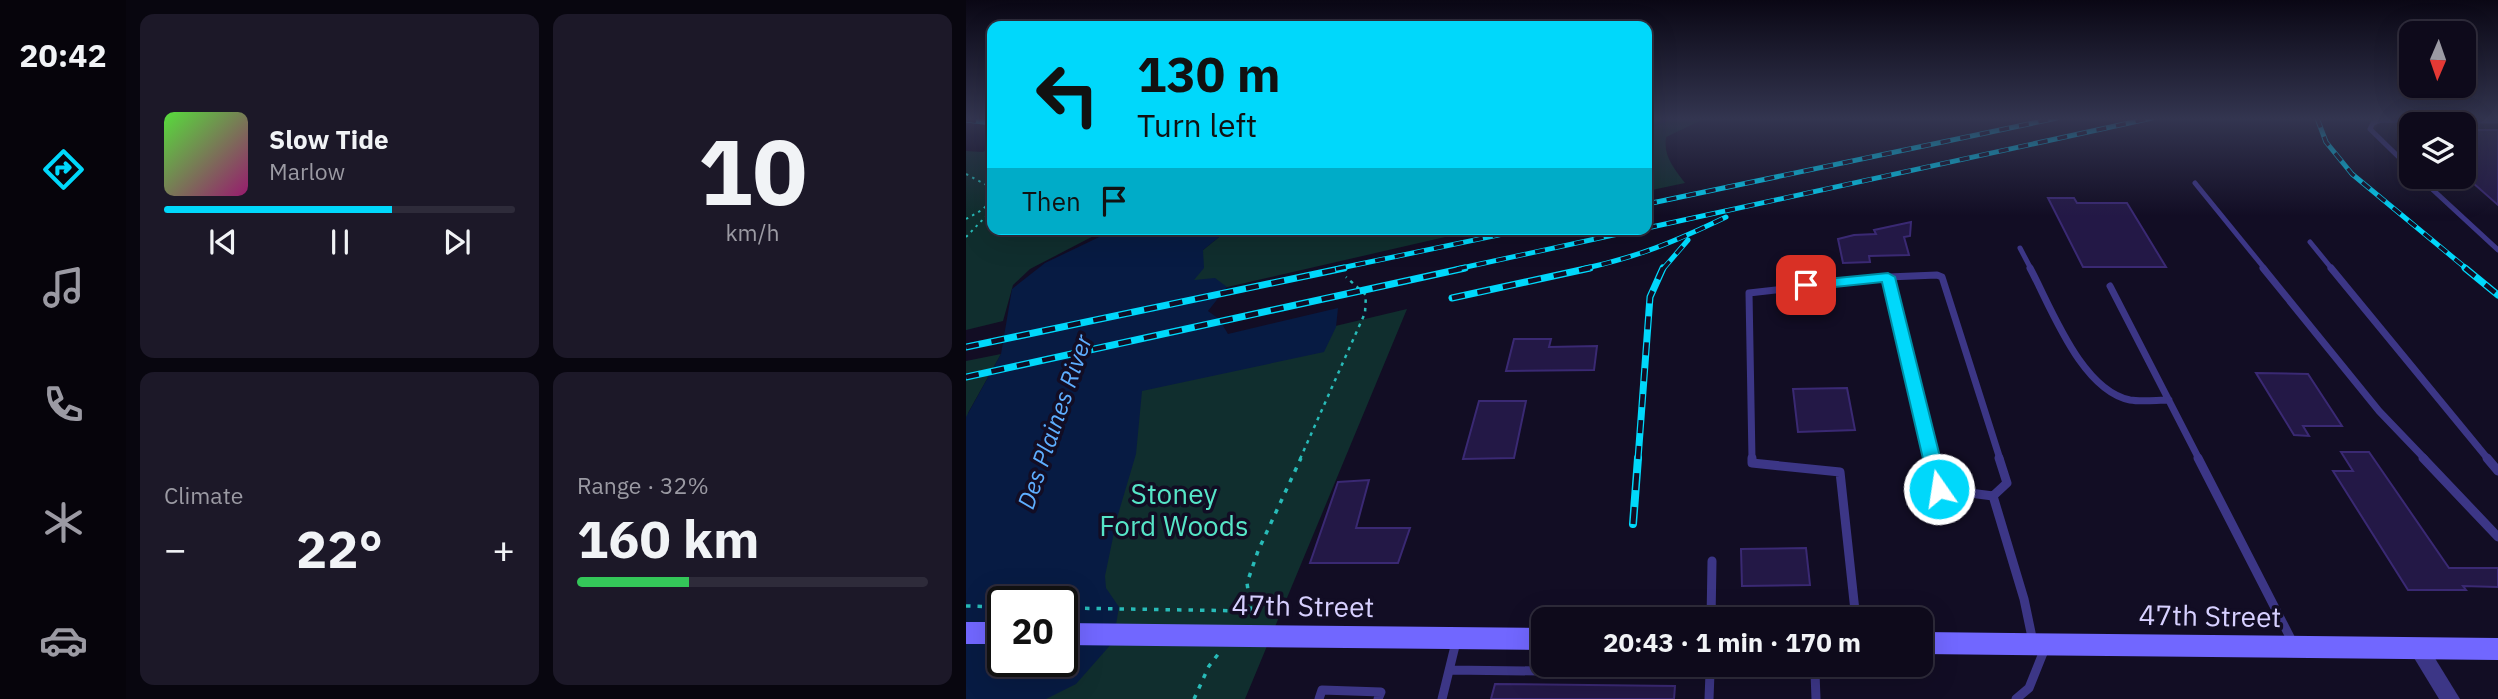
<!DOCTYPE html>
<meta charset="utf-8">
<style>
:root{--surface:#0e0a1b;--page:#1c1828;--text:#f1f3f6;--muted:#9b9aa3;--line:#2e2b3a;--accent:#00d8fb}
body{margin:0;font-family:"IBM Plex Sans",sans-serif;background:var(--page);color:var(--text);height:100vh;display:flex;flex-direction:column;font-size:26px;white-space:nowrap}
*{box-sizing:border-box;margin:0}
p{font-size:23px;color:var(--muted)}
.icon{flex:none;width:38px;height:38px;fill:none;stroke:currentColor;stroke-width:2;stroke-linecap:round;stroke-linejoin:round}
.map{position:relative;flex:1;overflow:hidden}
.panel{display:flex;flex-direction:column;gap:14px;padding:14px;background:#08060f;width:840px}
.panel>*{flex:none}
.top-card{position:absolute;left:21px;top:21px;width:665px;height:214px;border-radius:14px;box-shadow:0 7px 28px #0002,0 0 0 2px var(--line);background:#00d8fb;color:#111;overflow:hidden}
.needle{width:46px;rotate:182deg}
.controls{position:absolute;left:1433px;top:21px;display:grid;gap:14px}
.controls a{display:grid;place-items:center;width:77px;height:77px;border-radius:14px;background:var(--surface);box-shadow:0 7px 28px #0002,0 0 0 2px var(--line);font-size:35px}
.speed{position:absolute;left:21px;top:586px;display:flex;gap:14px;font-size:35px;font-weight:700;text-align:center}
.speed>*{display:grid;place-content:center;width:91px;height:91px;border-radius:50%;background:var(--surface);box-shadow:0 7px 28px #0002,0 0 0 2px var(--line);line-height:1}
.speed .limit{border:4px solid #111;border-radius:10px;background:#fff;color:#111}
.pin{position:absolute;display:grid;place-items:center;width:60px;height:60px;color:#fff;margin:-30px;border-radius:14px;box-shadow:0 4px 10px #0006}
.me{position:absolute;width:77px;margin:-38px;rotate:347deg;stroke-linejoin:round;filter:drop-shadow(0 0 5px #0008)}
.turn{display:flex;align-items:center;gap:24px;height:147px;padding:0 35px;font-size:32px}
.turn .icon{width:91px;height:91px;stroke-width:2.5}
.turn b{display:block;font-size:49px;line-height:60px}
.then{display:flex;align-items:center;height:66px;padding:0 35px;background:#0003;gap:14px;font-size:26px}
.big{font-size:52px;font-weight:800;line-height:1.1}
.panel .widget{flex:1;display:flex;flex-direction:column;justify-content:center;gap:10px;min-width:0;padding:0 24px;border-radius:14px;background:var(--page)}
.panel .dial{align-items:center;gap:0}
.dial b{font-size:91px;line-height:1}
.song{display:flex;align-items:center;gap:21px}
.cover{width:84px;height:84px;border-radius:10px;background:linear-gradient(135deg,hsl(110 70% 55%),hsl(320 70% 35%))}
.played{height:7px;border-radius:4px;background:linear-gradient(90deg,var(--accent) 65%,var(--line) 65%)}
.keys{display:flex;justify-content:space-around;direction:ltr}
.heat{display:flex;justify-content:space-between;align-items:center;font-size:38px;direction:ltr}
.charge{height:10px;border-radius:5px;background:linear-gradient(90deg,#34c759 32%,var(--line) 0)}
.panel .tiles{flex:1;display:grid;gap:14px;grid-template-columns:repeat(2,1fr)}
.trip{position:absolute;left:565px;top:607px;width:402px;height:70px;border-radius:14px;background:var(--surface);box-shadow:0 7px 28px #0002,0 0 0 2px var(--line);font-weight:800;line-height:70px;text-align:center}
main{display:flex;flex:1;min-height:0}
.menu{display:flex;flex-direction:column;width:126px;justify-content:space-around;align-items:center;background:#06040b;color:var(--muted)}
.menu .icon{width:49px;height:49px}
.menu .on{color:var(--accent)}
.menu b{font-size:32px;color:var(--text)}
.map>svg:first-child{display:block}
.green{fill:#102e2e;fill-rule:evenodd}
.water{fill:#071b43;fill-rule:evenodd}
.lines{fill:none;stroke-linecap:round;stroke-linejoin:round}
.stream{stroke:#071b43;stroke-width:3.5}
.building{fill:#231846;stroke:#3a2973;stroke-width:2}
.path-far2{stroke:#28bbb8;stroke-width:2;stroke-dasharray:2.5 4.5;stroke-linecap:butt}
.path-far1{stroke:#28bbb8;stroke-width:2.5;stroke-dasharray:3.5 5;stroke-linecap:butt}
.path{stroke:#28bbb8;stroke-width:3.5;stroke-dasharray:4.5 7;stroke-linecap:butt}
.service-far2{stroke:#3c3686;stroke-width:5}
.service-far1{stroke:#3c3686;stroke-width:7}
.service{stroke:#3c3686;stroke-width:9}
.minor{fill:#3c3686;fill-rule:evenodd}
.secondary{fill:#7167ff;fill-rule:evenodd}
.rail-far2-casing{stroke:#00d8fb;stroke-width:5}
.rail-far1-casing{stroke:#00d8fb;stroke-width:7}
.rail-casing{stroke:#00d8fb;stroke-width:8}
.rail-far2{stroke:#120d24;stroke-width:3.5;stroke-dasharray:10;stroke-linecap:butt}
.rail-far1{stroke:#120d24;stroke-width:4.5;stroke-dasharray:13;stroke-linecap:butt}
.rail{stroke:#120d24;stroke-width:5;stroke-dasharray:17;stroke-linecap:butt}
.route{fill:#00d8fb;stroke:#008ca3;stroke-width:2}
.labels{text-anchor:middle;stroke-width:7;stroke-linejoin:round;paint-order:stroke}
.water-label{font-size:24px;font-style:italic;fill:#5eaeff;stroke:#120d24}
.near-park-label{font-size:28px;fill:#56e5c7;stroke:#120d24}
.near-street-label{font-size:28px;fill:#d7d0ff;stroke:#120d24}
</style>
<main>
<nav class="menu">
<b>20:42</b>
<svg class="icon on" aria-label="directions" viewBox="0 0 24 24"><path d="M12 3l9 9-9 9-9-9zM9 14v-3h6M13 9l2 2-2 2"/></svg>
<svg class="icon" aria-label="music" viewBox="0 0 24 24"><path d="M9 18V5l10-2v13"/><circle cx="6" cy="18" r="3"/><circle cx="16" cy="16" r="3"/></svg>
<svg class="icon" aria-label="phone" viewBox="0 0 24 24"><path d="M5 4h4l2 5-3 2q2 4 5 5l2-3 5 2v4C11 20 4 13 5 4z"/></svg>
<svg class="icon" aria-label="climate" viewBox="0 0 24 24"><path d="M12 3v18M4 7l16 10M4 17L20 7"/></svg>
<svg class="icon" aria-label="car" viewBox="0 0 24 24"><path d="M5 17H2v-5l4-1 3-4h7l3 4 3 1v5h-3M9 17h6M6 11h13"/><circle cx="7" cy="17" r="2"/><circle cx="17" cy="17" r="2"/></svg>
</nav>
<section class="panel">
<div class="tiles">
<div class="widget">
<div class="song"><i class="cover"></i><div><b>Slow Tide</b><p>Marlow</p></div></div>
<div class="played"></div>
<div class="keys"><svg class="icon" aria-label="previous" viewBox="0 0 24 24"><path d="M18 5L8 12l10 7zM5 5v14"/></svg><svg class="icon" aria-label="pause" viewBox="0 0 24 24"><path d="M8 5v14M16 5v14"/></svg><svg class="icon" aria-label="next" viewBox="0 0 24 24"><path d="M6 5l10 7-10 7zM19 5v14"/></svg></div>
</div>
<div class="widget dial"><b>10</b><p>km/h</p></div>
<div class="widget"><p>Climate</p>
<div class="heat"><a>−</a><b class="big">22°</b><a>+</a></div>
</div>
<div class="widget"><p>Range · 32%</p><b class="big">160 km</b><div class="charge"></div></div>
</div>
</section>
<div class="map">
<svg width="1532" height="699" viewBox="0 0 1532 699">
<rect width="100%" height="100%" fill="#120d24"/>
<path class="green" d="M681 118H740L700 137C697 156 708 168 719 183L681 191Z
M26 145V229H141L64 269 47 285 37 321 0 330V151L17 152Z
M263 229H514L218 297 237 250Z
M441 309 279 699H0V361L35 354 2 413ZM37 602H96V662H37Z"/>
<path class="water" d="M150 229H263L237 250 238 268 228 280 249 278 261 287 242 311 253 319 262 334 372 308 370 327 358 352 176 391 170 454 151 518 139 576 140 588 153 607 147 642 110 684 80 699H0V417L35 354 46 289 79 263ZM37 602H96V662H37Z"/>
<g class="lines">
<path class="stream" d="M681 128 704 118"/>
</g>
<path class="building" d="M1498 130H1532V205L1498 175Z
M1082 198H1108L1111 203H1161L1200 267H1117Z
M945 222 944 236 938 237 943 255 903 256 904 262 877 263 872 239 888 235 910 234 908 230Z
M548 339H585L583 347 631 346 628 370 540 371Z
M1290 373 1342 374 1376 426H1337L1343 436 1328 435Z
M881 388 889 430 832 432 827 389Z
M513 401H560L548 458 497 459Z
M1375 452H1403L1483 568H1532V587L1497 586 1500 590H1442L1367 471H1387Z
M403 480 390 528H444L432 563H344L372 482Z
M840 548 844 585 776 586 775 549Z
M529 684 709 686 708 699H525Z"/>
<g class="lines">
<path class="path-far2" d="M6 118 26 121
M0 174 26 188
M0 219 16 210 26 200
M0 237 26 210"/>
<path class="path-far1" d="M334 459 399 313 400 295 380 277"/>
<path class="path" d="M0 606 37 607
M96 608 285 611
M285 611 281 583 292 551 335 458
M228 699 243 666 253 653"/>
<path class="service-far2" d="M1446 170 1404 129 1407 123 1416 120 1532 121
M1453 177 1532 250
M1229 183 1299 269
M1344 242 1366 269
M1054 248 1065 269"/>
<path class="service-far1" d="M1064 268C1085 307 1115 390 1164 400 1176 402 1191 400 1203 400
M1297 268 1413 411 1459 459
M1365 268 1522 459
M922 277 966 459
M1144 286 1233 459
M786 459 783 293 922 277 971 275 976 277 1034 459"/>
<path class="service" d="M786 458V463L874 472 890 620
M965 458 973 489 1027 496
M1033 458 1041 483 1027 496 1058 599 1067 642
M1232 458 1327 643
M1457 458 1532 537
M1521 458 1532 471
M745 620 746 561
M484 670 744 673V665
M353 699 356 690 415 692 412 699
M476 699 490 642
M743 699 744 673H849L850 699
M1050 699 1063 688 1079 648"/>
<path class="minor" d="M1452 639 1459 642 1494 699H1473L1442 648 1445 642Z"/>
<path class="secondary" d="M0 622H37V644H0Z
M96 623 578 628V650L96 645Z
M956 632 1532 638V660L956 654Z"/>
<defs>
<path id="rail-far2" d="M1351 118 1360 142 1386 174 1501 269
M0 120 26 123
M681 204 1091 118
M681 228 1186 118
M370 269 561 229
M491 269 675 229
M616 269C672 257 708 242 760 217
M697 269 722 240"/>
<path id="rail-far1" d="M1499 268 1532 295
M486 298 624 268
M0 347 378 268
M0 377 499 268
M672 459 684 297 697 268"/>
<path id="rail" d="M667 524 672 458"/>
</defs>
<use href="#rail-far2" class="rail-far2-casing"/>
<use href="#rail-far1" class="rail-far1-casing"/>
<use href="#rail" class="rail-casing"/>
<use href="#rail-far2" class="rail-far2"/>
<use href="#rail-far1" class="rail-far1"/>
<use href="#rail" class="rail"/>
</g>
<linearGradient id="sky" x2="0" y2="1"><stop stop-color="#0a0714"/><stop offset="0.55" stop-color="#333550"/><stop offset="1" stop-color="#333550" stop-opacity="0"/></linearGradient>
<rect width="1532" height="216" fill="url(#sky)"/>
<path class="route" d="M922 273 929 277 982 489 980 494 973 496 966 494 964 489 916 282 840 290 832 285 840 281Z"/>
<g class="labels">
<g class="water-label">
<text transform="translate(89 422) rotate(-71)" y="8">Des Plaines River</text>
</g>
<g class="near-park-label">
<text x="208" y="504">Stoney<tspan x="208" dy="32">Ford Woods</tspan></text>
</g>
<g class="near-street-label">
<text transform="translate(337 606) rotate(1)" y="10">47th Street</text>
<text transform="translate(1244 616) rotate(1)" y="10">47th Street</text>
</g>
</g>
</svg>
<div class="controls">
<a><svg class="needle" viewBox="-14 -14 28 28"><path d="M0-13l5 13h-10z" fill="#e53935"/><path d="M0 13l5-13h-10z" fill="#9b9aa3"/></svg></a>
<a><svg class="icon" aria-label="layers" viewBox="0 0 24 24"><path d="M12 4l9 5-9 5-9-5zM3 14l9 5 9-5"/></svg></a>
</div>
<div class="speed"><div class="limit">20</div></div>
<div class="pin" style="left:840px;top:285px;background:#d93025"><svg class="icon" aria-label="arrive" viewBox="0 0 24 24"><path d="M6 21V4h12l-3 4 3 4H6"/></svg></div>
<svg class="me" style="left:973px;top:489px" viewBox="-20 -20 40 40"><circle r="17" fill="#00d8fb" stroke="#fff" stroke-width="3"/><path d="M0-11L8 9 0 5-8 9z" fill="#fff"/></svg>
<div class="trip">20:43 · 1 min · 170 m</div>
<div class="top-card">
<div class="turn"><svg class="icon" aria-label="left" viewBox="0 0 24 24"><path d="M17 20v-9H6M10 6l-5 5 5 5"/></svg><div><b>130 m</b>Turn left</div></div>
<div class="then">Then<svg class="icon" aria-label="arrive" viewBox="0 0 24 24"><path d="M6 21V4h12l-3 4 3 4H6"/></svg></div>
</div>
</div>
</main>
